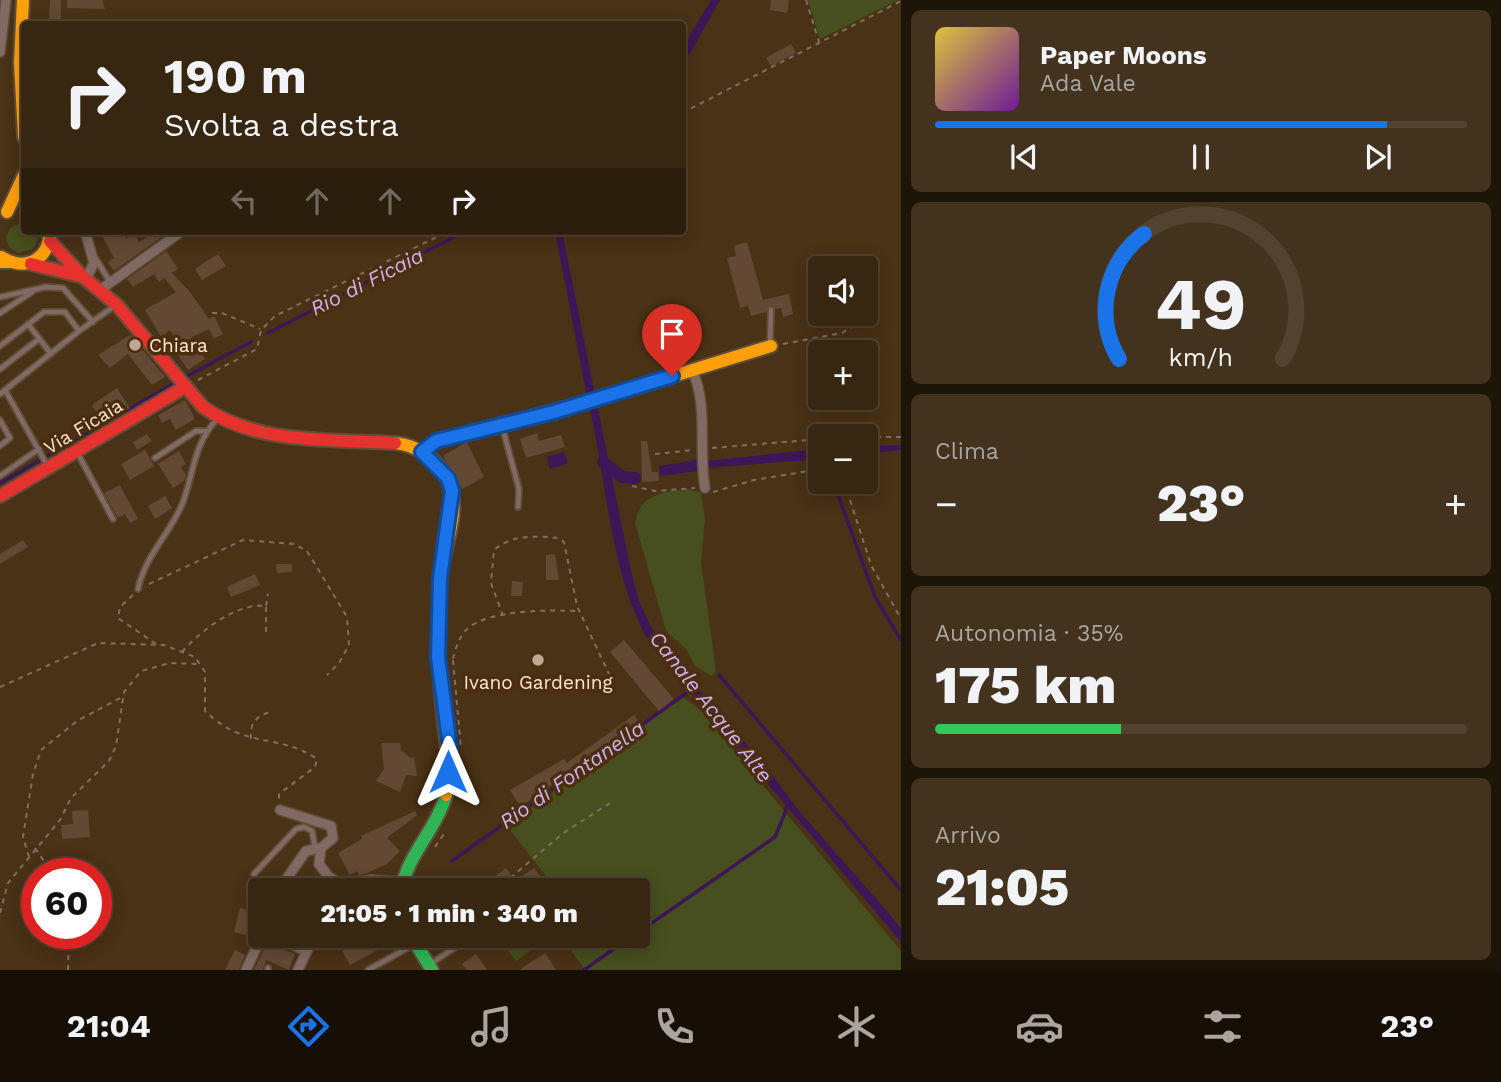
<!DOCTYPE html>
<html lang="it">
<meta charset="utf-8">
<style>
:root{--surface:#372610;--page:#42321e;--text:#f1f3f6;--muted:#aaa59f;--line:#514330;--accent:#1a73e8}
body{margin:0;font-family:"Work Sans",sans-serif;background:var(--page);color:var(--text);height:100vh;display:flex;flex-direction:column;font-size:26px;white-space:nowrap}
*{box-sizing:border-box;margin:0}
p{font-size:23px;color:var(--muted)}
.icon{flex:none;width:38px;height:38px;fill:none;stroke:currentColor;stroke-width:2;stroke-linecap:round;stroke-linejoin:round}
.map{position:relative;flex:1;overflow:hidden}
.side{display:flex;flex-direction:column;gap:10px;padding:10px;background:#1e1509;width:600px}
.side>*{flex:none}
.banner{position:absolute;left:21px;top:21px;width:665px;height:214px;border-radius:7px;box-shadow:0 4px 18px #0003,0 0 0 2px var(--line);background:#372610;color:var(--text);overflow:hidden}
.controls{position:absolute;left:808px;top:256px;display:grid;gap:14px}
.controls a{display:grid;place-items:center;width:70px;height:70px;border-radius:7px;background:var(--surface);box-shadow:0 4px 18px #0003,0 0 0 2px var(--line);font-size:35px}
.speed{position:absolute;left:21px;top:858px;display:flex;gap:14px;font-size:35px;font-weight:700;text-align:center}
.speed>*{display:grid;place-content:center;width:91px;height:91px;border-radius:50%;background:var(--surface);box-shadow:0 4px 18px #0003,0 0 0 2px var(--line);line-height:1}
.speed .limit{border:10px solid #d22;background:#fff;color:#111}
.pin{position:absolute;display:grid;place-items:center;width:60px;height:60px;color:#fff;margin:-72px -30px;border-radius:50% 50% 50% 0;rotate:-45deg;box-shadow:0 0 7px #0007}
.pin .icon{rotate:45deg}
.me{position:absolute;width:77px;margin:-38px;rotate:0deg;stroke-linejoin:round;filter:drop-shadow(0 0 5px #0008)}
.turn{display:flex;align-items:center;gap:24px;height:147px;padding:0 28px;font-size:32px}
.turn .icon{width:91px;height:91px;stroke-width:2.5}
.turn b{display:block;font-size:49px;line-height:60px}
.lanes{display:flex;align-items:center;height:66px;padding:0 28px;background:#0003;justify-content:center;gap:35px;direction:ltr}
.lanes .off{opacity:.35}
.big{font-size:52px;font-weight:800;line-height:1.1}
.side .widget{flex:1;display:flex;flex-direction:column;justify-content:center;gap:10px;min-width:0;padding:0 24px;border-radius:10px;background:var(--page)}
.side .dial{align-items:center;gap:0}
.dial svg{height:182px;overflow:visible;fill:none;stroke:var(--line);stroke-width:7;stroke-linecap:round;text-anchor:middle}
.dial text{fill:var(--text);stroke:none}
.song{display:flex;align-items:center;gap:21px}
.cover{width:84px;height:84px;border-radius:10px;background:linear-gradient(135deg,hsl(50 70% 55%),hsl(280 70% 35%))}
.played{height:7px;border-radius:4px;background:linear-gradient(90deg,var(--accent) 85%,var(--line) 85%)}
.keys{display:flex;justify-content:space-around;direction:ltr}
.heat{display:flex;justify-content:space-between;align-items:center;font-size:38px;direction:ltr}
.charge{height:10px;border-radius:5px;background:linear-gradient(90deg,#34c759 35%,var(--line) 0)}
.trip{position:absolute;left:248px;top:878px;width:402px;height:70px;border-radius:7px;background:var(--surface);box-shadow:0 4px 18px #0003,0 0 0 2px var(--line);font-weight:800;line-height:70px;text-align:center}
.tab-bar{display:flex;height:112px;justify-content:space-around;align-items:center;background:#160f06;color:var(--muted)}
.tab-bar .icon{width:49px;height:49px}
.tab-bar .on{color:var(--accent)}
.tab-bar b{font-size:32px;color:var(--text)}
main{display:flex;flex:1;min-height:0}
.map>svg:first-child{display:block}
.green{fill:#464f1d}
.water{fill:#3d1658}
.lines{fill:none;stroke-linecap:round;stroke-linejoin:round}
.stream{stroke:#3d1658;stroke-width:3.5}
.canal{stroke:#3d1658;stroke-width:12}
.building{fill:#634934}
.lane-casing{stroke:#614e39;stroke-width:8}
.street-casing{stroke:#614e39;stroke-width:12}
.fast-casing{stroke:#614e39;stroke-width:16}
.slow-casing{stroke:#614e39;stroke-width:16}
.jam-casing{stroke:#614e39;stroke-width:16}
.path{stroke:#806e64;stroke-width:2;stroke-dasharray:5 5;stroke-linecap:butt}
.lane{stroke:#816a63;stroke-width:4.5}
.street{stroke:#816a63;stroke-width:9}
.fast{stroke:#30b455;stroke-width:12}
.slow{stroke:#ff9f0a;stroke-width:12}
.jam{stroke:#e5322d;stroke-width:12}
.route-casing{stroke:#114b97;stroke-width:18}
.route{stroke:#1a73e8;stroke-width:12}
.poi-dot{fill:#bda893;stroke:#4c2e0e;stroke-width:2.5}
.labels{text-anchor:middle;stroke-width:7;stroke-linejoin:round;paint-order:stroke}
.poi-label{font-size:19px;fill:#fbe7d6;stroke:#4c2e0e;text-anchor:start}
.street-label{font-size:19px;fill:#fbe7d6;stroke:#4c2e0e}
.water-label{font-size:21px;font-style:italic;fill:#ccb1f1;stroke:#4c2e0e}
</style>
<main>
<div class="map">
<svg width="901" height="970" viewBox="0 0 901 970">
<rect width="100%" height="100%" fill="#493216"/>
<path class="green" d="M808 0H898L820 39Z
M24 222V231H36L38 239 33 249 18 253 9 247 6 237 11 227Z
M688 489 701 493 705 520 701 562 716 671 712 676 695 666 686 649 666 631 635 523C640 494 662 492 688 489Z
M681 695 700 710 901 951V970H585L561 936H639V891H536L549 880 506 825 606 754Z
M497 936H550L516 961Z"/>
<path class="water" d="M711 0H720L683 66V47Z
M555 231H562L595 395 587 397Z
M597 404 631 571 639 601 651 627 675 662 767 768 799 811 892 917 901 929V942L651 645C609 575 608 484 589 406Z
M901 445V450L866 454V447Z
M821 449V459L706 468 705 461Z
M564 452 568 463 550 469 547 457Z
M697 460V471L660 476 659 466Z"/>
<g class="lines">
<path class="stream" d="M268 333 466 231
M187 376 251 342
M833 481 875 597 901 640
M0 483 173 384
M719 675 901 890
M452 861 692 689
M639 932 775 837 788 805
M584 970 632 936"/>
<path class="canal" d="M603 462 622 477 635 478"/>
</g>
<path class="building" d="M50 0H61V19H49Z
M67 0H102L105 9 67 8Z
M771 0H789L787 13 770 10Z
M791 44 796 53 771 66 766 58Z
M113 231H121L126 239 134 234 139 242 158 231H170L114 271 108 262 114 258 103 237Z
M747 242 763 300 789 294 793 314 783 317 781 308 776 309 770 305 766 312 751 316 748 306 740 308 727 258 736 256 734 246Z
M166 251 178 269 172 273 190 292 209 319 214 316 223 334 214 339 209 329 192 337 205 359 188 370 176 352 182 348 170 330 161 337 145 310 176 292 164 278 159 282 154 274 133 287 127 279Z
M218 254 226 266 202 280 195 269Z
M130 335 165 377 152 385 128 354 110 368 98 355Z
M117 388 130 408 103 423 92 405Z
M185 400 195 419 176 430 170 419 162 423 158 415Z
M537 433 539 441 561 435 565 447 526 458 520 439Z
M147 434 152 441 137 450 133 442Z
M641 441H647L652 472H658L659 481 642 482Z
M467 442 484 477 462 489 443 456Z
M145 450 154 466 130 480 121 464Z
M179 451 186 464 181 467 186 475 184 481 173 488 158 464Z
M120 485 138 519 130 523 125 514 118 518 104 493Z
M165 496 172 508 155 519 148 506Z
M23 540 28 547 0 564V554Z
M555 554 559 580H546V555Z
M276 564H292V572L277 573Z
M255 574 260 585 231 597 227 587Z
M512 581 523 582 522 596H511Z
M624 640 674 699 659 711 610 652Z
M634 715 640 723 520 807 510 790 564 759 567 763Z
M381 743H400L401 750 411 758 414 757 417 776 406 775 400 792 376 781 384 769Z
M88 810 90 837 62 839 61 825 73 824 72 811Z
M415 811 417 815 387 838 400 851 387 864 367 873 359 875 357 871 350 875 338 853 362 839 361 836Z
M506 868 515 881 534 868 545 883 534 891H475Z
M240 908 255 911 250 936 234 932Z
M370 936 402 937 350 965 342 951Z
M442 936H463L449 946Z
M267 943 295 954 289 970 266 960 263 970H254Z
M235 950 245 955 239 970H225Z
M545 953 556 970H519Z
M476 954 487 970H467L462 964Z"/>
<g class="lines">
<defs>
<path id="lane" d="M96 259 110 282
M0 297 46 287 63 288 93 322
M0 313 32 292
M28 324 51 354
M770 344 771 310
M0 346 44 312H65L79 331 113 307
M0 369 39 339
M5 390 47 465
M0 394 79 331
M0 420 10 438 0 446
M502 426 519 489 518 507
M77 452 113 519
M155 458 196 431H206
M0 476 39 449
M138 589C145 555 171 533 183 502 195 469 193 445 218 418
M254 874 296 829 304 827 312 831 315 847
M364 891 390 884
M279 940 306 954
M432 963 472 936
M268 970V968
M368 970 413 945"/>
<path id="street" d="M0 52 6 0
M85 231 94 263 86 279
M100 290 182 231
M692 370C709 406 698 450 705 488
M280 810 331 826 333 838 321 848 319 864 329 877 341 884
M278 891 306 851 321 848
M336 891 341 884 371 880 402 882
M246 970 262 936
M298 970 314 936"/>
<path id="fast" d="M401 891C407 855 436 830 446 795
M411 936 432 970"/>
<path id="slow" d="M23 0 20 63 24 137
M7 212 24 175
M1 257C26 272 49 260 50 231
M0 262H8
M395 443C417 445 440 460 449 482 462 514 442 549 440 582 438 619 438 657 441 694 444 728 451 761 446 795
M422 452 436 441 595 400 771 346"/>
<path id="jam" d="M50 241 82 276 117 305 203 407C257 445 331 439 395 443
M31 264 80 276
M0 496 185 387"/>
</defs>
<use href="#lane" class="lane-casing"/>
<use href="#street" class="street-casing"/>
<use href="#fast" class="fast-casing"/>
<use href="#slow" class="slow-casing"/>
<use href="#jam" class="jam-casing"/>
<path class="path" d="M806 0 819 42
M682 113 901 1
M212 313H222L260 329
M783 344 842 333 860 322 862 313
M198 380 257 349 261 330 275 316 449 231
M866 437H901
M712 448 821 439
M655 454 693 450
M844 481 871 565 901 619
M632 486 655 491 695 488
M713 492 754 480 821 469
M149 584 243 540 294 544 307 551 347 617 349 645 339 663 327 675
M133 595 120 607 118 618 156 644
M266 606 268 594
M503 616 491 583 494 550C512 534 536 536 559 538L564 542 577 606 609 674
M182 652C199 632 237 602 266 606V632
M453 659C456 648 458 639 466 630 487 609 551 610 578 611
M453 660 461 748
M0 687 98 643 164 645 195 657 205 672V711C245 750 277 732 317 759L315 767 279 794V800
M251 739C250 721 256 717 272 711
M435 847 444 834
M35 848 52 873
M29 857 23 837 33 774 41 750 77 721 122 697
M495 891 562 834 610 803
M0 913 8 883 60 820 71 798 109 761 116 746 124 692 141 671 170 663 199 664
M68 970 69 933"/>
<use href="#lane" class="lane"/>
<use href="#street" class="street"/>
<use href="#fast" class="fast"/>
<use href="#slow" class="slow"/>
<use href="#jam" class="jam"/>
</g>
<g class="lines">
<defs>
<path id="route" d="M448 772 450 748 438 657 440 578 452 491 448 478 422 452 436 441 554 412 672 376"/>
</defs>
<use href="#route" class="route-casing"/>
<use href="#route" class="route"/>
</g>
<g class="poi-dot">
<circle cx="135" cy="345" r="7"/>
<circle cx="538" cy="660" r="7"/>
</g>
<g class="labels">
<g class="poi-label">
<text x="149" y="352">Chiara</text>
<text x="538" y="689" text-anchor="middle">Ivano Gardening</text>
</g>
<g class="street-label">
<text transform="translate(83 426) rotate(-31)" y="7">Via Ficaia</text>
</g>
<g class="water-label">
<text transform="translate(367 282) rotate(-27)" y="7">Rio di Ficaia</text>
<text transform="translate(711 707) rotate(52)" y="7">Canale Acque Alte</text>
<text transform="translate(572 775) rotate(-35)" y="7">Rio di Fontanella</text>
</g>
</g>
</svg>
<div class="controls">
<a><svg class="icon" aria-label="sound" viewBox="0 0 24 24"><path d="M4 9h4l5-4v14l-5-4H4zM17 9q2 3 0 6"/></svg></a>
<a>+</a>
<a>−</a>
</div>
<div class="speed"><div class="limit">60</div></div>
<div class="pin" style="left:672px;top:376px;background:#d93025"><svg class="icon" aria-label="arrive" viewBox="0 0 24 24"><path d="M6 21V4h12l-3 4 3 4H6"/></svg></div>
<svg class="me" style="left:448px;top:772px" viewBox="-20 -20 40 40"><path d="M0-17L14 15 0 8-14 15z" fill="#1a73e8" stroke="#fff" stroke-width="4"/></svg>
<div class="trip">21:05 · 1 min · 340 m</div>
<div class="banner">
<div class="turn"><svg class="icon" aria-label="right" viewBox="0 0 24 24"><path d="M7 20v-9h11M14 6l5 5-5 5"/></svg><div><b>190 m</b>Svolta a destra</div></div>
<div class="lanes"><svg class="icon off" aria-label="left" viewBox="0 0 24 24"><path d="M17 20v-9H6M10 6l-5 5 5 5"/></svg><svg class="icon off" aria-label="ahead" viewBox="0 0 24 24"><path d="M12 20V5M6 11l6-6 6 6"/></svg><svg class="icon off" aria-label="ahead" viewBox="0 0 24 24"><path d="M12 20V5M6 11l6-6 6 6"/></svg><svg class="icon" aria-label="right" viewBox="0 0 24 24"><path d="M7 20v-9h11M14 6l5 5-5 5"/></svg></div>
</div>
</div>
<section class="side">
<div class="widget">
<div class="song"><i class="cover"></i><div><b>Paper Moons</b><p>Ada Vale</p></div></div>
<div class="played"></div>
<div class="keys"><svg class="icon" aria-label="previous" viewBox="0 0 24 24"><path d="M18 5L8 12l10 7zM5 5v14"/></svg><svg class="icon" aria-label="pause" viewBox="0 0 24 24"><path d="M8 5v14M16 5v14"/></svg><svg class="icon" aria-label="next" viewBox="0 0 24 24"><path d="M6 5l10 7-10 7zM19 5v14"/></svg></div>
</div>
<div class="widget dial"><svg viewBox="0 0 100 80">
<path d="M14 69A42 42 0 1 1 86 69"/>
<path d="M14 69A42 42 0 0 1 25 14" stroke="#1a73e8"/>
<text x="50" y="56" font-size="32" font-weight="700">49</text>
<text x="50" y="72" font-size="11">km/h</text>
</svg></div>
<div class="widget"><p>Clima</p>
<div class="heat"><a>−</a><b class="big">23°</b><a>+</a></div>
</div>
<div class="widget"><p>Autonomia · 35%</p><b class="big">175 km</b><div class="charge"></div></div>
<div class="widget"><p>Arrivo</p><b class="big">21:05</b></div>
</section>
</main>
<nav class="tab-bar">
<b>21:04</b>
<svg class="icon on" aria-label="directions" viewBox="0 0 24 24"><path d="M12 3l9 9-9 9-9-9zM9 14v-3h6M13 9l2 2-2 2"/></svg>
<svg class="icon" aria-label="music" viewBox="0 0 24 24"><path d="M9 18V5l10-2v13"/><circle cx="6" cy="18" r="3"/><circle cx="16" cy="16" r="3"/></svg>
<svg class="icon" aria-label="phone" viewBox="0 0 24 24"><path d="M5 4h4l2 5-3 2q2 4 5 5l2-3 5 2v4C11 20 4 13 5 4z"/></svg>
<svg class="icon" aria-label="climate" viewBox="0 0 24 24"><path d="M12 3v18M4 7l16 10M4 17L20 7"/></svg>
<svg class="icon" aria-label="car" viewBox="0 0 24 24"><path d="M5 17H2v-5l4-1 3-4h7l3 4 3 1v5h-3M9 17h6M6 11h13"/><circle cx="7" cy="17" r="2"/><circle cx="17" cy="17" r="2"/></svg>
<svg class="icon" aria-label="filters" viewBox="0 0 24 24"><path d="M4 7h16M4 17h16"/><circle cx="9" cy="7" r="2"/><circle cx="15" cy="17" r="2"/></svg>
<b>23°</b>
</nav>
